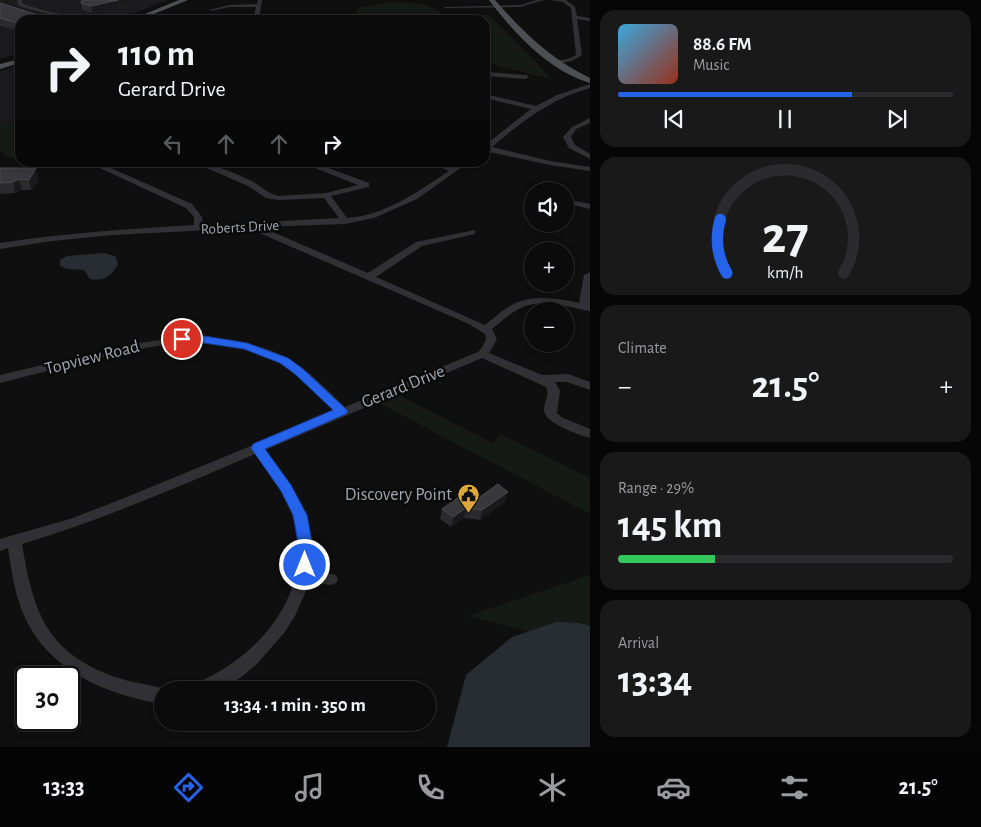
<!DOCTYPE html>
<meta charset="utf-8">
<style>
:root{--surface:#0b0b0c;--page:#19191a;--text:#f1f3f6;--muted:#9a9b9d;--line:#2b2b2d;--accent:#2563eb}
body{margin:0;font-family:"Alegreya Sans",sans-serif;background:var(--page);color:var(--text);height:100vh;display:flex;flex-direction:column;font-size:19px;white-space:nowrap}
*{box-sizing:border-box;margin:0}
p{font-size:16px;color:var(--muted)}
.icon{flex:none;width:28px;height:28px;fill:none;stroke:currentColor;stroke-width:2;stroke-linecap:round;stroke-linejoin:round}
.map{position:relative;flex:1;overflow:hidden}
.sheet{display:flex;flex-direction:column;gap:10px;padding:10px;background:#060607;width:391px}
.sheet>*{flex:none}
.hud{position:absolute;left:15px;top:15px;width:475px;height:152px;border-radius:15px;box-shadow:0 2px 8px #0003,0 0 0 1px var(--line);background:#0b0b0c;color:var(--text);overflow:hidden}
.fabs{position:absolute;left:524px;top:182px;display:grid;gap:10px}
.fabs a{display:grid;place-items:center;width:50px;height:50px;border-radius:50%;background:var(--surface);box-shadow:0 2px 8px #0003,0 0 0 1px var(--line);font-size:25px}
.speed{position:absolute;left:15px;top:666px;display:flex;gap:10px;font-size:25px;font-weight:700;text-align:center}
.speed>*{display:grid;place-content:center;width:65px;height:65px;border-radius:50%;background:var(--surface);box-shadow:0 2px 8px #0003,0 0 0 1px var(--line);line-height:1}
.speed .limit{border:2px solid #111;border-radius:8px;background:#fff;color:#111}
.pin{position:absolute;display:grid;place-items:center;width:42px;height:42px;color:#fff;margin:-21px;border:2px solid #fff;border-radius:50%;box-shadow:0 1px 5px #0007}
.me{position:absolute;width:55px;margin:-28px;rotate:0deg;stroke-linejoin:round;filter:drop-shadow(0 0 4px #0008)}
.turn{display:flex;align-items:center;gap:18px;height:105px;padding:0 20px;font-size:22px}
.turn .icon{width:65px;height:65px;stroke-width:2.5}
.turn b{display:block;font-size:35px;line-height:42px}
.lanes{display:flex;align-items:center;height:48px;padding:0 20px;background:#0003;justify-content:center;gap:25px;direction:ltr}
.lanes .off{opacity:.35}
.big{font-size:38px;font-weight:600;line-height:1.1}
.sheet .card{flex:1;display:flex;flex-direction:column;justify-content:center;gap:8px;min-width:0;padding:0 18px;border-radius:15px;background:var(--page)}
.sheet .dial{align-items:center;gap:0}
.dial svg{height:130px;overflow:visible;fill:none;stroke:var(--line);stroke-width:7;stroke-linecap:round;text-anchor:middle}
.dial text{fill:var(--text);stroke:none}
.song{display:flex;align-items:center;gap:15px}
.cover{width:60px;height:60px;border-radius:8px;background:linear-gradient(135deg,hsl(200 70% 55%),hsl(10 70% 35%))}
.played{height:5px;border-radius:2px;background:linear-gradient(90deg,var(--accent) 70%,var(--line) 70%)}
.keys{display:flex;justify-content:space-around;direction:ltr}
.heat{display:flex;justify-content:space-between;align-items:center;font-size:28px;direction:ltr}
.charge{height:8px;border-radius:4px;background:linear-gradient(90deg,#34c759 29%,var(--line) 0)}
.trip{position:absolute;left:154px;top:681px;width:282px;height:50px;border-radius:25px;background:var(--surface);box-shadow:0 2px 8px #0003,0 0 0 1px var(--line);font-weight:600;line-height:50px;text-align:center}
.menu{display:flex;height:80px;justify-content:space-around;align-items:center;background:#040405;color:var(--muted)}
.menu .icon{width:35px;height:35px}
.menu .on{color:var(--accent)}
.menu b{font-size:22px;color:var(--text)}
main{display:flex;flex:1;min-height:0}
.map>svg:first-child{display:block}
.built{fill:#1b1b1d}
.green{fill:#161a17}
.water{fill:#272d32}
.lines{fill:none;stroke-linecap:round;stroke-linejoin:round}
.minor{fill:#313135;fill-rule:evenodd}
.major{fill:#4d4e53;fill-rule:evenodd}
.wall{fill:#2b2b2e}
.shaded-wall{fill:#1a1a1c}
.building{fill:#38383c;stroke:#484a4e}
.route{fill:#2563eb;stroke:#184099}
.labels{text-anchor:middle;stroke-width:5;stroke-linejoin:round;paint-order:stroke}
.far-street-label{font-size:15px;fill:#a2a6b0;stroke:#0a0a0b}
.street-label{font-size:18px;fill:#a2a6b0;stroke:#0a0a0b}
.poi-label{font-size:18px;fill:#a2a6b0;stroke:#0a0a0b;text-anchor:end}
</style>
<main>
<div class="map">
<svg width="590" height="747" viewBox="0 0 590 747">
<rect width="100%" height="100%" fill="#0f0f10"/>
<path class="built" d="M0 0H168L117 20H20V53L0 59Z
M20 65V123L0 122V71Z"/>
<path class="green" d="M391 2C410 3 429 2 444 15H487L492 18 554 81 551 79 485 63V20L354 19 358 8Z
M0 122 20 123V161L6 156 0 150Z
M399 395 492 443 501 434 590 478V514L379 403Z
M590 575V648L468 616Z"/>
<path class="water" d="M104 253 115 256 118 264C112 276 103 282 90 279L84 270 67 269 60 266V260L67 256Z
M556 622 579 623 590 626V747H447L466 675 512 637Z"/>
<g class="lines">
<path class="minor" d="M18 0H22L23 4 49 12 100 20C72 20 46 14 19 6L17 2Z
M258 0H262L259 20H253L256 7H229L211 11 209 10 229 5 257 4Z
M537 0H544L520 7 446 8 444 7 520 5Z
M550 0H566L575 7 577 16 590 18V21L577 19 582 55 572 61 553 64 550 62 568 59 576 55 571 8 563 2Z
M485 72 526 75 529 77 526 79 485 76Z
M590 84V88C551 99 522 121 492 147L550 161 590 167V171L550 165 485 151V145L531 109 485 98V94L536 106 557 95Z
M590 118V123L576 129 571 137 575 145 590 154V159L569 148 563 137 572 127Z
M87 162H97L192 204 202 217 203 225 339 218 324 198 279 200 266 198 248 186 193 162C210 162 239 174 255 183 263 188 269 194 279 196L326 193 358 185 300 162H312L369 183V187L331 196 347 218C384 216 419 191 449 171L427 162H439L454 167 460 162H469L417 199 374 218 345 224 261 227 368 273 416 242 475 230V234L422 246 376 277 485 325C494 318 501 311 510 306 531 294 556 298 579 303L584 275 590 272V311C567 307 538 297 517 310 508 315 500 323 492 329L497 339 489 353 542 375 568 374 590 382V390L567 382H555L560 391 557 413 561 417 590 429V438C579 435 544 423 544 410 544 402 550 395 546 387L482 358 265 450C294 488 318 519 312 570L336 575 338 579 336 583 331 585 310 582 295 616 284 633 256 665 240 678 219 690H192L194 684C259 658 317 590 293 516 286 493 269 474 255 454 178 487 102 520 22 544 33 610 45 652 115 677 132 683 150 684 167 690H162V704C103 694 43 668 21 608 14 589 11 568 8 548L0 551V539L70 519 122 499 335 411C318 394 301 376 281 364 221 329 151 345 89 361 59 368 30 375 0 383V375C30 368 59 361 89 354 155 338 223 325 287 358 309 370 327 390 345 407L478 352 483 346 486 339 485 334 469 324 248 228 113 235 52 241 0 249V243C65 233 129 229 194 225V217L186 208Z
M565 199 590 204V209L565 203Z"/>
<path class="major" d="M179 0H188L139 20H130Z
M489 0H495C523 32 551 59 590 78V83C548 70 515 34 489 0Z
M20 59V63L0 69V64Z"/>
</g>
<path class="wall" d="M82 0H130L131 5 92 13 82 10 81 3Z
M0 3 44 17 45 20H20V31L0 26Z
M0 168 39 179 31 190H22L15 193 0 194Z
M508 492 505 502 480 520 464 518 451 527 440 519 442 509 477 499Z"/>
<path class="shaded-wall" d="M118 0H130L131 5 92 13 91 6Z
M44 17 45 20H34Z
M36 168 39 179 31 190 29 180Z
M19 179 22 190 15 193 13 182Z
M508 492 505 502 480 520 482 510Z
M466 508 464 518 451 527 453 517Z"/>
<path class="building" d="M82 0H118L91 6 81 3Z
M0 3 44 17 34 20H20V24L0 18Z
M0 168H36L29 180 19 179 13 182 0 183Z
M498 484 508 492 482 510 466 508 453 517 442 509 459 497 477 499Z"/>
<path class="route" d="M182 336H204L247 343 288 358 303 369 348 411 346 414 265 449 291 485 307 515 313 548 312 565 310 569 305 571 300 569 298 565 299 548 293 515 281 491 251 448 253 444 333 410 295 374 280 363 244 349 204 343 179 342 177 339Z"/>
<defs>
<symbol id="civic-pin" viewBox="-11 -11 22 30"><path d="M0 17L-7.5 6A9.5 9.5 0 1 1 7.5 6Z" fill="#dda93b" stroke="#0a0a0b"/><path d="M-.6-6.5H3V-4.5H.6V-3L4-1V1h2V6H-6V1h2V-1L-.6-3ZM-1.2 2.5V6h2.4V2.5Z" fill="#111"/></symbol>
</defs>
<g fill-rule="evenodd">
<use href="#civic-pin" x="456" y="482" width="25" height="34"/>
</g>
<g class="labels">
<g class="far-street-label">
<text transform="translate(240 227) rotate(-3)" y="5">Roberts Drive</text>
</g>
<g class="street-label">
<text transform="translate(92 357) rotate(-14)" y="6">Topview Road</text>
<text transform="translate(403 386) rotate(-22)" y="6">Gerard Drive</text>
</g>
<g class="poi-label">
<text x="452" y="500">Discovery Point</text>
</g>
</g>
</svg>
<div class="fabs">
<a><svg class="icon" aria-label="sound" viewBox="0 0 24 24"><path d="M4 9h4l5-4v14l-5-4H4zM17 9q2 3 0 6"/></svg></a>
<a>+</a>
<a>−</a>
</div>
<div class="speed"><div class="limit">30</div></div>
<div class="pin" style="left:182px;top:339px;background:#d93025"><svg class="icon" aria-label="arrive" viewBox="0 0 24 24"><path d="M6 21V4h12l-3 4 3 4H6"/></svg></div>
<svg class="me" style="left:305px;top:565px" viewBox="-20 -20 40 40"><circle r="17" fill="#2563eb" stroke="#fff" stroke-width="3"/><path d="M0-11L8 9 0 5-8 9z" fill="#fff"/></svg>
<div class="trip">13:34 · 1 min · 350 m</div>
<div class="hud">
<div class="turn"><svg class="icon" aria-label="right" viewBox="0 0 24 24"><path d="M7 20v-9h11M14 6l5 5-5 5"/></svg><div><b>110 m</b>Gerard Drive</div></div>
<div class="lanes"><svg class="icon off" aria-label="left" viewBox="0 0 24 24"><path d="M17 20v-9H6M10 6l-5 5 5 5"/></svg><svg class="icon off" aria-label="ahead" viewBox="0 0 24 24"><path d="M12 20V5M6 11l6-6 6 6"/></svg><svg class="icon off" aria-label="ahead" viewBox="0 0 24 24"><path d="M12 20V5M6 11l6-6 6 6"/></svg><svg class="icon" aria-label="right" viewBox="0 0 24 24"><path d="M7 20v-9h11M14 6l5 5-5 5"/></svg></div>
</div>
</div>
<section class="sheet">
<div class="card">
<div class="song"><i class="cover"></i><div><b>88.6 FM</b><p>Music</p></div></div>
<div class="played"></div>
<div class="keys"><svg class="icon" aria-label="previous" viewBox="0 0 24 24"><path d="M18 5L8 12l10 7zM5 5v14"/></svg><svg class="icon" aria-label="pause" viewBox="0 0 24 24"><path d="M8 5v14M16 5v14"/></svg><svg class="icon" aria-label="next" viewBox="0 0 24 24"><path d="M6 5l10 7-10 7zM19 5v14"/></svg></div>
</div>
<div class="card dial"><svg viewBox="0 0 100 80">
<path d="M14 69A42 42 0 1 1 86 69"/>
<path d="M14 69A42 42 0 0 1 10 36" stroke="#2563eb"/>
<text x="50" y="56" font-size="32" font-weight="700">27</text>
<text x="50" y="72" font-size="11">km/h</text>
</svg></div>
<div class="card"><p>Climate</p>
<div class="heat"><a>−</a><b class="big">21.5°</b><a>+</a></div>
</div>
<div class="card"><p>Range · 29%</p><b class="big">145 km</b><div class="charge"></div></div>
<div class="card"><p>Arrival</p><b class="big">13:34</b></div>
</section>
</main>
<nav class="menu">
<b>13:33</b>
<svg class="icon on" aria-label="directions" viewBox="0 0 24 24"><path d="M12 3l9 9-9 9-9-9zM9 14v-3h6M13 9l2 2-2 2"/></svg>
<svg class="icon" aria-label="music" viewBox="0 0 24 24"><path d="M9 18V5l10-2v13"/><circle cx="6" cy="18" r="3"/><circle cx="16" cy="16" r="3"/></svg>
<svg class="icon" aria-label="phone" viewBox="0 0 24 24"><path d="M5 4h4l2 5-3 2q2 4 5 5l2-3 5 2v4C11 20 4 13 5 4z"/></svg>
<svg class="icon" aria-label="climate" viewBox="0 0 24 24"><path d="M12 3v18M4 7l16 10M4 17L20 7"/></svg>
<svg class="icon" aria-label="car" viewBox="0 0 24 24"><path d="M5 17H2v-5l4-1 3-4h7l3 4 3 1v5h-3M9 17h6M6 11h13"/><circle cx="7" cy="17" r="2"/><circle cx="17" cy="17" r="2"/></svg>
<svg class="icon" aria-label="filters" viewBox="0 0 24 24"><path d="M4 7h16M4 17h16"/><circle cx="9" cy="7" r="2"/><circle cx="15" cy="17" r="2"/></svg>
<b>21.5°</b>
</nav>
